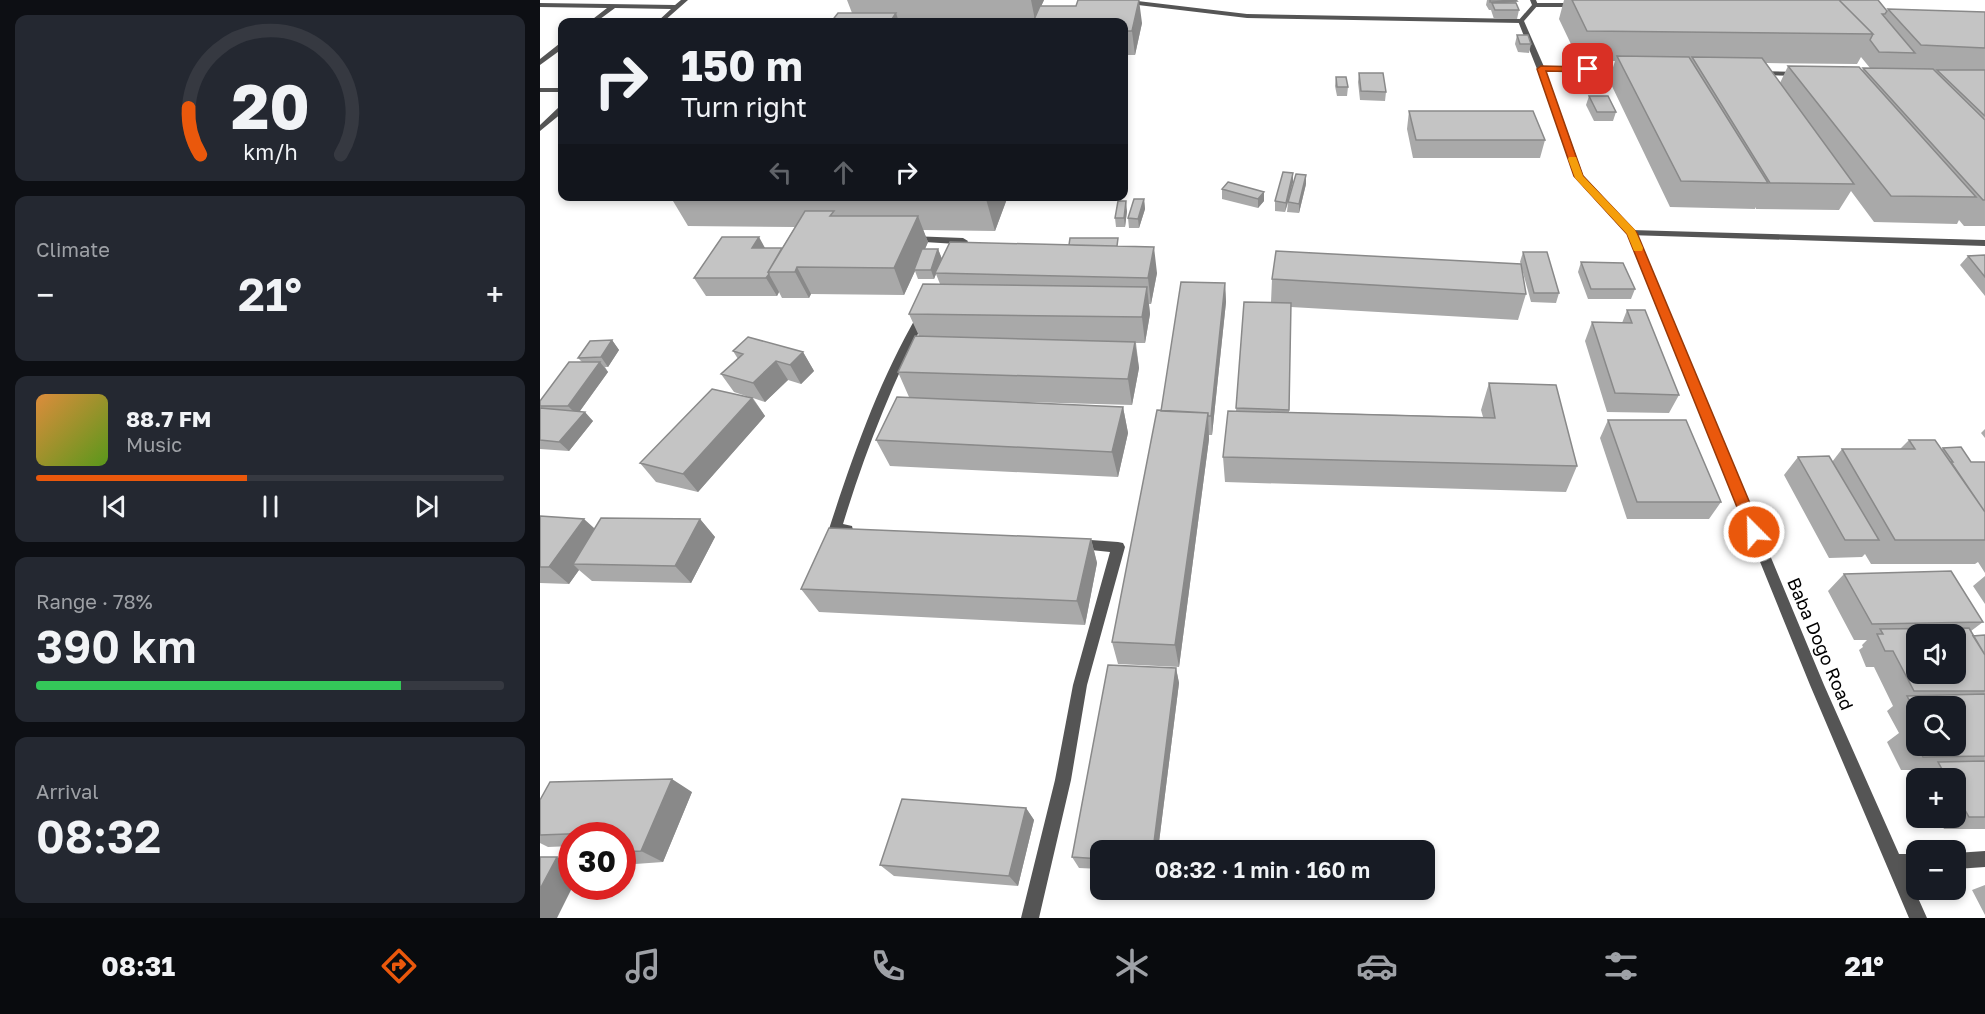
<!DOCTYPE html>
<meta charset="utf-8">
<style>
:root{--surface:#171b24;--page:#242831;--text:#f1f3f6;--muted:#9ea1a6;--line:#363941;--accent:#ea580c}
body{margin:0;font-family:"Golos Text",sans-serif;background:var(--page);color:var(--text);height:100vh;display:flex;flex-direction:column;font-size:22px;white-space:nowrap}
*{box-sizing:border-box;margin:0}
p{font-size:20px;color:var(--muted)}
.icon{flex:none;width:33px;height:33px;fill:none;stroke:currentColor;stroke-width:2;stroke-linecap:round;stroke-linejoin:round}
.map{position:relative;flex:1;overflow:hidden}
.panel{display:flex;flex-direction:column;gap:15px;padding:15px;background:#0d0f14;width:540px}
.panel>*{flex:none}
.banner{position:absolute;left:18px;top:18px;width:570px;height:183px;border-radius:12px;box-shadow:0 3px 9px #0003;background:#171b24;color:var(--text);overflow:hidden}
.controls{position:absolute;left:1366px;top:624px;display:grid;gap:12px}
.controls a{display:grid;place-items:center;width:60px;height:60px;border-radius:12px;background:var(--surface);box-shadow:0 3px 9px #0003;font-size:30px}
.speed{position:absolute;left:18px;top:822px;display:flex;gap:12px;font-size:30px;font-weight:700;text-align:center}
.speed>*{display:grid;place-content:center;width:78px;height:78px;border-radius:50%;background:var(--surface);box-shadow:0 3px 9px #0003;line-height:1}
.speed .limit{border:9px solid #d22;background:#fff;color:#111}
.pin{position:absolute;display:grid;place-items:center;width:51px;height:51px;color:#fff;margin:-26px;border-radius:12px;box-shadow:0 3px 9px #0006}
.me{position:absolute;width:66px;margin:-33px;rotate:337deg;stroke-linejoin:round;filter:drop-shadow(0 0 4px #0008)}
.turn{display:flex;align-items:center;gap:21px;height:126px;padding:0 24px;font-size:27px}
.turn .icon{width:78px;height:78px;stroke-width:2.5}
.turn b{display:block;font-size:42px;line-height:51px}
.lanes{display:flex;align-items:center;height:57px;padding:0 24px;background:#0003;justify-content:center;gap:30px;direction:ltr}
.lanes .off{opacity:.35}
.big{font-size:45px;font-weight:600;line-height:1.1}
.panel .tile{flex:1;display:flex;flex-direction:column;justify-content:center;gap:9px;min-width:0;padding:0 21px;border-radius:12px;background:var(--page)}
.panel .dial{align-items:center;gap:0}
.dial svg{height:156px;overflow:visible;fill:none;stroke:var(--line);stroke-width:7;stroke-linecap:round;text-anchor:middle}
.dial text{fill:var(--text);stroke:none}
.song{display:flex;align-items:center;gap:18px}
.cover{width:72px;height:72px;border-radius:9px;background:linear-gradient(135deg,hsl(30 70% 55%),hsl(90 70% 35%))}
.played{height:6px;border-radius:3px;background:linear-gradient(90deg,var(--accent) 45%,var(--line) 45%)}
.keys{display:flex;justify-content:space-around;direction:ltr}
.heat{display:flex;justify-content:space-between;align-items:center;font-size:33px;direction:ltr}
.charge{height:9px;border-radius:4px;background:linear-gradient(90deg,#34c759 78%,var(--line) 0)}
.trip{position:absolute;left:550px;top:840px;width:345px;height:60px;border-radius:12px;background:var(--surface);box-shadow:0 3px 9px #0003;font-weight:600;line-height:60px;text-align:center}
.tabs{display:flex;height:96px;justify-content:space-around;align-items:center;background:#090b0e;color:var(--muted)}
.tabs .icon{width:42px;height:42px}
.tabs .active{color:var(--accent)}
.tabs b{font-size:27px;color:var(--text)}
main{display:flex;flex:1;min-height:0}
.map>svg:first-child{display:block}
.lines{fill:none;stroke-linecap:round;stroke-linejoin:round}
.lane{fill:#555;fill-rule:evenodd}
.street{fill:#555;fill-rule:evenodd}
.wall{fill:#a9a9a9;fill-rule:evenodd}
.shaded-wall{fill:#898989}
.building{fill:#c4c4c4;stroke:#898989;stroke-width:1.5;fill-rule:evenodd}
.route{fill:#ea580c;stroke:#983908;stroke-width:1.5}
.slow{fill:#f59e0b}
.labels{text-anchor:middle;stroke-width:4.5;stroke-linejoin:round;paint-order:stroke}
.street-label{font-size:18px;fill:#000;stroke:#fff}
</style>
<main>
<section class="panel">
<div class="tile dial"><svg viewBox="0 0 100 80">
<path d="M14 69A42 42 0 1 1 86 69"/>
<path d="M14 69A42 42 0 0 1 8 45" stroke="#ea580c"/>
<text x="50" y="56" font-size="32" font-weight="700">20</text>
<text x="50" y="72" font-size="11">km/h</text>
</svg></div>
<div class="tile"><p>Climate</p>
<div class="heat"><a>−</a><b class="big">21°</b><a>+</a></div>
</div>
<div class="tile">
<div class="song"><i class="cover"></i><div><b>88.7 FM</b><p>Music</p></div></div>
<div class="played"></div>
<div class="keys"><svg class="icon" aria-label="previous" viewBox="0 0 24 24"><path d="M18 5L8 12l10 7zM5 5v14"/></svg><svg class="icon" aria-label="pause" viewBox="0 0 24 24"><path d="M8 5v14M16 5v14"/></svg><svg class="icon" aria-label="next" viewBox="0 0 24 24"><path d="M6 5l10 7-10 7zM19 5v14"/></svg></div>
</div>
<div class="tile"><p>Range · 78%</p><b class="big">390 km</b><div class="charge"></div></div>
<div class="tile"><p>Arrival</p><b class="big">08:32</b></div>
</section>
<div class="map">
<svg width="1445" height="918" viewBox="0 0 1445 918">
<rect width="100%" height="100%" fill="#fff"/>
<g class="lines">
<path class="lane" d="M141 0H148L123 22H117L131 9 75 8 56 22H49L67 8 0 7V3L135 5Z
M589 0 707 14 981 19 984 21 981 23 707 18 598 5Z
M1048 0H1054V2L1044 7H995L992 5 995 3H1043Z
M19 44H22V49L0 65V59Z
M998 67 1087 68 1091 70 1087 72 1001 71H998Z
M1215 71 1261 72 1265 74 1261 76 1218 75 1214 73Z
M0 88H22V92H0Z
M19 107H22V113L0 131V125Z
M1091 230 1445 240V246L1088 235 1086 233Z"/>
<path class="street" d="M990 0H996L998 5 984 21 1005 69 1043 175 1096 233 1284 685 1359 854H1377V870L1366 871 1387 918H1369L1270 685 1087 234 1035 176 997 69 978 21 992 5Z
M371 236 423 238 428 241 418 258 415 259 410 256 417 244 368 241V237Z
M382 313 387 316C352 383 325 452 303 524L312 526 313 530 312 534 307 535 290 533 289 529C313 455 339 381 378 314Z
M537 539 578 542 583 543 585 547 547 685 531 780 499 918H481L515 780 533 685 570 552 532 548 530 544 532 540Z
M1445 851V867L1416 869V853Z"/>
</g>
<path class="wall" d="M307 0H504L501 6 602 23 595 55H584V22L494 20H358L359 22 312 13Z
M947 0H976V4L979 10 977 19H954L951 10H949L946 5Z
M1024 0H1338L1347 11 1348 9 1445 12V226H1424L1419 220 1417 224 1334 222 1311 191 1299 210 1216 209V207L1215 209 1130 207 1069 80 1075 61H1039L1019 19ZM1321 57 1330 68H1323L1322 71 1248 66 1240 83 1226 63 1317 64Z
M977 35 991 44 989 53 978 52 975 44Z
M1033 66 1053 80 1050 89H1038L1030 75Z
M819 73 846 92 845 101 820 100 818 82Z
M796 77 808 87 807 96H797L795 86Z
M1049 96 1076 112 1073 121H1054L1046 105Z
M869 111 1005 140 1000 158H873L867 129Z
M753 173V182L748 201 766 184 759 213 747 212 748 203 745 212 735 211V201Z
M688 182 724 201 718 208 682 199V189Z
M130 196H468L455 231 383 230 388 242 385 249H398L402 259 580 246 617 273 611 304H609L610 314 605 343H596L599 368 592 405 453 401 583 407 588 433 578 477 350 466 336 440 369 397 358 372 379 336 369 314 400 284 396 274 394 279H378L375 271 364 295 271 294 269 298H242L239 292 237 296H166L154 278 226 248H242L255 227 148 226Z
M604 199 605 209 599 228H589L588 218Z
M587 211 585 227H576L575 218Z
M983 252 1019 293 1016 303 991 302 982 269 986 294 978 320 751 307 749 412 943 417 941 410 949 383 1037 466 1026 492 685 482 683 457 696 411 704 302H731L732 279 981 264 980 262Z
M1445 255V296L1420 265 1428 256Z
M1041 262 1095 289 1091 299H1048L1038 272Z
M685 283 686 302 672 435H669V439L639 667 578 664 572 642Z
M1087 310 1139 395 1129 413 1067 412 1045 341 1052 322 1082 323Z
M72 340 79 350 68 367H65L68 372 40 411 53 421 29 451 0 449V401L42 362 38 358Z
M193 351 263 352 274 371 261 384 248 380 225 402 213 398 225 416 158 492 116 482 100 463 209 397 194 392 181 374 198 359Z
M1068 420 1181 502 1169 519H1087L1060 438Z
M1445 429V438L1441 433Z
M1369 440 1402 449 1403 448 1431 462H1445V573L1438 562 1435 564H1331L1325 554 1322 557 1289 558 1244 475 1258 457 1292 462 1302 449H1360Z
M0 516 55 529 160 519 175 537 151 583 52 581 39 570 29 584 0 583Z
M551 539 557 563 545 625 279 612 261 589Z
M1304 574 1443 622 1431 631 1433 636 1445 635V829H1404L1398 818H1416V778H1377L1376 776 1385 770H1361L1347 742 1359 733 1347 711 1353 706 1334 667H1326L1319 650 1323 647 1322 645 1327 640H1314L1288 591ZM1377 706 1416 746H1377Z
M1445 576V604L1433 586Z
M636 668 639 683 618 850H561V869L539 868 532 857Z
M152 792 123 862 95 864 82 858V836H32V846L8 847 0 843V800Z
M486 808 494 820 478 886 354 876 340 865Z
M1445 885V915L1432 890Z"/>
<path class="shaded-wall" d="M491 0H504L495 20Z
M599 0 602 23 595 55 592 31Z
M356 13 359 22H350Z
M753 173V182L745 212 746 203Z
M766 175V184L759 213V204Z
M724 192V201L718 208V199Z
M447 196H468L455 231 446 199Z
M604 199 605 209 599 228 598 219Z
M586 201 587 211 585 227 584 218Z
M378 216 388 242 376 270H374L375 271 364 295 354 268Z
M219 237 229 255 212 248Z
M614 247 617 273 611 304 608 278Z
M398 249 402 259 395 273 396 274 394 279 391 270Z
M257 267 271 294 269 298 255 272Z
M229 274 239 292 237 296 226 278Z
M685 283 686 302 672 435 671 416Z
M607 287 610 314 605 343 602 317Z
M72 340 79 350 68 367 61 357Z
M595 342 599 368 592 405 588 379Z
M263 352 274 371 261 384 250 365Z
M236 361 248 380 225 402 213 383Z
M60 362 68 372 37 415 28 406Z
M212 398 225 416 158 492 143 474Z
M583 407 588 433 578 477 572 452Z
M45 412 53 421 29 451 19 442Z
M668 413 669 439 639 667 635 645Z
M44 519 63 536 33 564 39 570 29 584 9 567Z
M160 519 175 537 151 583 135 566Z
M551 539 557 563 545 625 537 601Z
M636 668 639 683 618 850H613Z
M132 779 152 792 123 862 101 851Z
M486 808 494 820 478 886 469 876Z
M17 857 32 863V886H33L17 918H0V889Z"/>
<path class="building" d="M538 0H599L592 31H584V22H493L500 6H536Z
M950 0H976L977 1 950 2Z
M1032 0H1299L1333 34 1047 31Z
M1299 0H1338L1347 11 1345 14H1342L1375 53 1339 52 1330 40 1333 34Z
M952 3H976L979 10H955Z
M1348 9 1445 12V48L1381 45Z
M298 13H356L350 22H291Z
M977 35H988L991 44H980Z
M1077 56 1149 57 1228 183 1141 181Z
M1152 57 1222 58 1314 184 1230 183Z
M1033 66H1046L1053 80H1040Z
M1248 66 1319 67 1436 197 1351 196Z
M1323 68 1393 69 1445 120V200H1443Z
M1397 70H1445V116Z
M819 73H843L846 92 821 91Z
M796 77H806L808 87H797Z
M1049 96H1068L1076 112H1057Z
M869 111H993L1005 140H876Z
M743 172 753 173 746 203 735 201Z
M756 174 766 175 759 204 748 202Z
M688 182 724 192 718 199 682 189Z
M312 196H447L446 199Z
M594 199H604L598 219 588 218Z
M578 201H586L584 218H575Z
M265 211H294L290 216H378L354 268 257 267 255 272H228Z
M182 237H219L212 248H242L228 272 229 274 226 278H154Z
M530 238H578L577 246 529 245Z
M410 242 614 247 608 278 395 273Z
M382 249H398L391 270H374Z
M736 251 981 264 986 294 732 279Z
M983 252H1007L1019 293H994Z
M1445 255V277L1428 256Z
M1041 262 1083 263 1095 289H1051Z
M641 282 685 283 671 416H668V413L621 411Z
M383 284 607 287 602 317 369 314Z
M704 302 751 303 749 410 696 408Z
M1087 310H1105L1139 395 1075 393 1052 322 1092 323Z
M375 336 595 342 588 379 358 372Z
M208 337 263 352 250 365 236 361 213 383 181 374 203 354 193 351Z
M72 340 61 357 38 358 50 341Z
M29 362H60L28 406H0V401Z
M949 383 1016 385 1037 466 683 457 688 411 955 418Z
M172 389 212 398 143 474 100 463Z
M357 397 583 407 572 452 336 440Z
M0 408 45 412 19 442 0 440Z
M617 410 668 413 635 645 572 642Z
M1068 420H1146L1181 502H1097Z
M1369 440H1395L1445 512V540H1355L1302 449H1375Z
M1421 447 1431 462H1445V512L1411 462H1413L1403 448Z
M1289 456 1339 540H1305L1258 457Z
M0 516 44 519 9 567H0Z
M61 518 160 519 135 566 33 564Z
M289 528 551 539 537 601 261 589Z
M1411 571 1443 622 1332 624 1304 574Z
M1429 628 1445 655V691H1374L1353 651H1345L1337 634H1343L1340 629ZM1377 634H1416V674H1377Z
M1445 635V655L1433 636Z
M568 665 636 668 613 850H561V859L532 857Z
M1445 694V756L1383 757 1377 746H1416V706H1377V714L1367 696Z
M1368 727H1377V745Z
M1445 761V817H1429L1416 794V778H1407L1398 762Z
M132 779 101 851 82 852V836H80L81 832 0 835V800L10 782Z
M362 799 486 808 469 876 340 865Z
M0 857H17L0 889Z"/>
<path class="route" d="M1001 66 1048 67 1052 69 1048 72 1006 71 1043 176 1097 233 1222 532 1219 537H1209L1207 532 1087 234 1034 176 997 69Z"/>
<path class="slow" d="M1029 157H1036L1043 176 1095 230 1103 248 1102 251H1094L1087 234 1035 178 1028 159Z"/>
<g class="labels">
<g class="street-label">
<text transform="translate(1280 644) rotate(67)" y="6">Baba Dogo Road</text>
</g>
</g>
</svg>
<div class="controls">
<a><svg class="icon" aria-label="sound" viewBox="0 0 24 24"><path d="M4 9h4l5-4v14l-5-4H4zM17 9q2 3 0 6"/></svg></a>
<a><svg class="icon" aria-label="search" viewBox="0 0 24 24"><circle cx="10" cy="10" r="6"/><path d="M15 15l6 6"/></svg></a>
<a>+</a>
<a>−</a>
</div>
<div class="speed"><div class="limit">30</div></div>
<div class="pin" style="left:1048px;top:69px;background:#d93025"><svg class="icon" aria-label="arrive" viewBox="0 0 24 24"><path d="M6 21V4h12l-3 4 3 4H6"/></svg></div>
<svg class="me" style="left:1214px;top:532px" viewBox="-20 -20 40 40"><circle r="17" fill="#ea580c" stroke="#fff" stroke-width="3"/><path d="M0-11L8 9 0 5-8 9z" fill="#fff"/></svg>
<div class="trip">08:32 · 1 min · 160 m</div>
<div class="banner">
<div class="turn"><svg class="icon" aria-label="right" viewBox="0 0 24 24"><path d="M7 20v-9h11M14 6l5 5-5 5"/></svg><div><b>150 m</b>Turn right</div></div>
<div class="lanes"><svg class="icon off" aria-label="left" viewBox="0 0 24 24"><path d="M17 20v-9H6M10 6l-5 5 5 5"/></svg><svg class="icon off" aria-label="ahead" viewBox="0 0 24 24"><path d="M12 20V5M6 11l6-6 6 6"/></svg><svg class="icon" aria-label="right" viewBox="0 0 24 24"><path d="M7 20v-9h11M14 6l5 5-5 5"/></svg></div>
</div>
</div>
</main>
<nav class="tabs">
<b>08:31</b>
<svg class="icon active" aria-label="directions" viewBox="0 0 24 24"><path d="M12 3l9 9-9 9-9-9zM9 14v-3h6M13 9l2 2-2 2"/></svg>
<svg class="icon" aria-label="music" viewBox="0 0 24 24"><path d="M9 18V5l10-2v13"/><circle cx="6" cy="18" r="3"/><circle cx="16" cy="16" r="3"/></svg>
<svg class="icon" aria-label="phone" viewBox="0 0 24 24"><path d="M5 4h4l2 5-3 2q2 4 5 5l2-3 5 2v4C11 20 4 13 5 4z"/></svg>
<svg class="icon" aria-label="climate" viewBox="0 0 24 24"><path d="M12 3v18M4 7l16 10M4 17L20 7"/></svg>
<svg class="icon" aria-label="car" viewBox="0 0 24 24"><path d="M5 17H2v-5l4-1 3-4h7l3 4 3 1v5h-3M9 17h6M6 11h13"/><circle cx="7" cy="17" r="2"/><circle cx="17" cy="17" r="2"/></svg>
<svg class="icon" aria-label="filters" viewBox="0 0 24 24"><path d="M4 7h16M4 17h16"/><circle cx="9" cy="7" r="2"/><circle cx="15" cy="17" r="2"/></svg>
<b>21°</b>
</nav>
